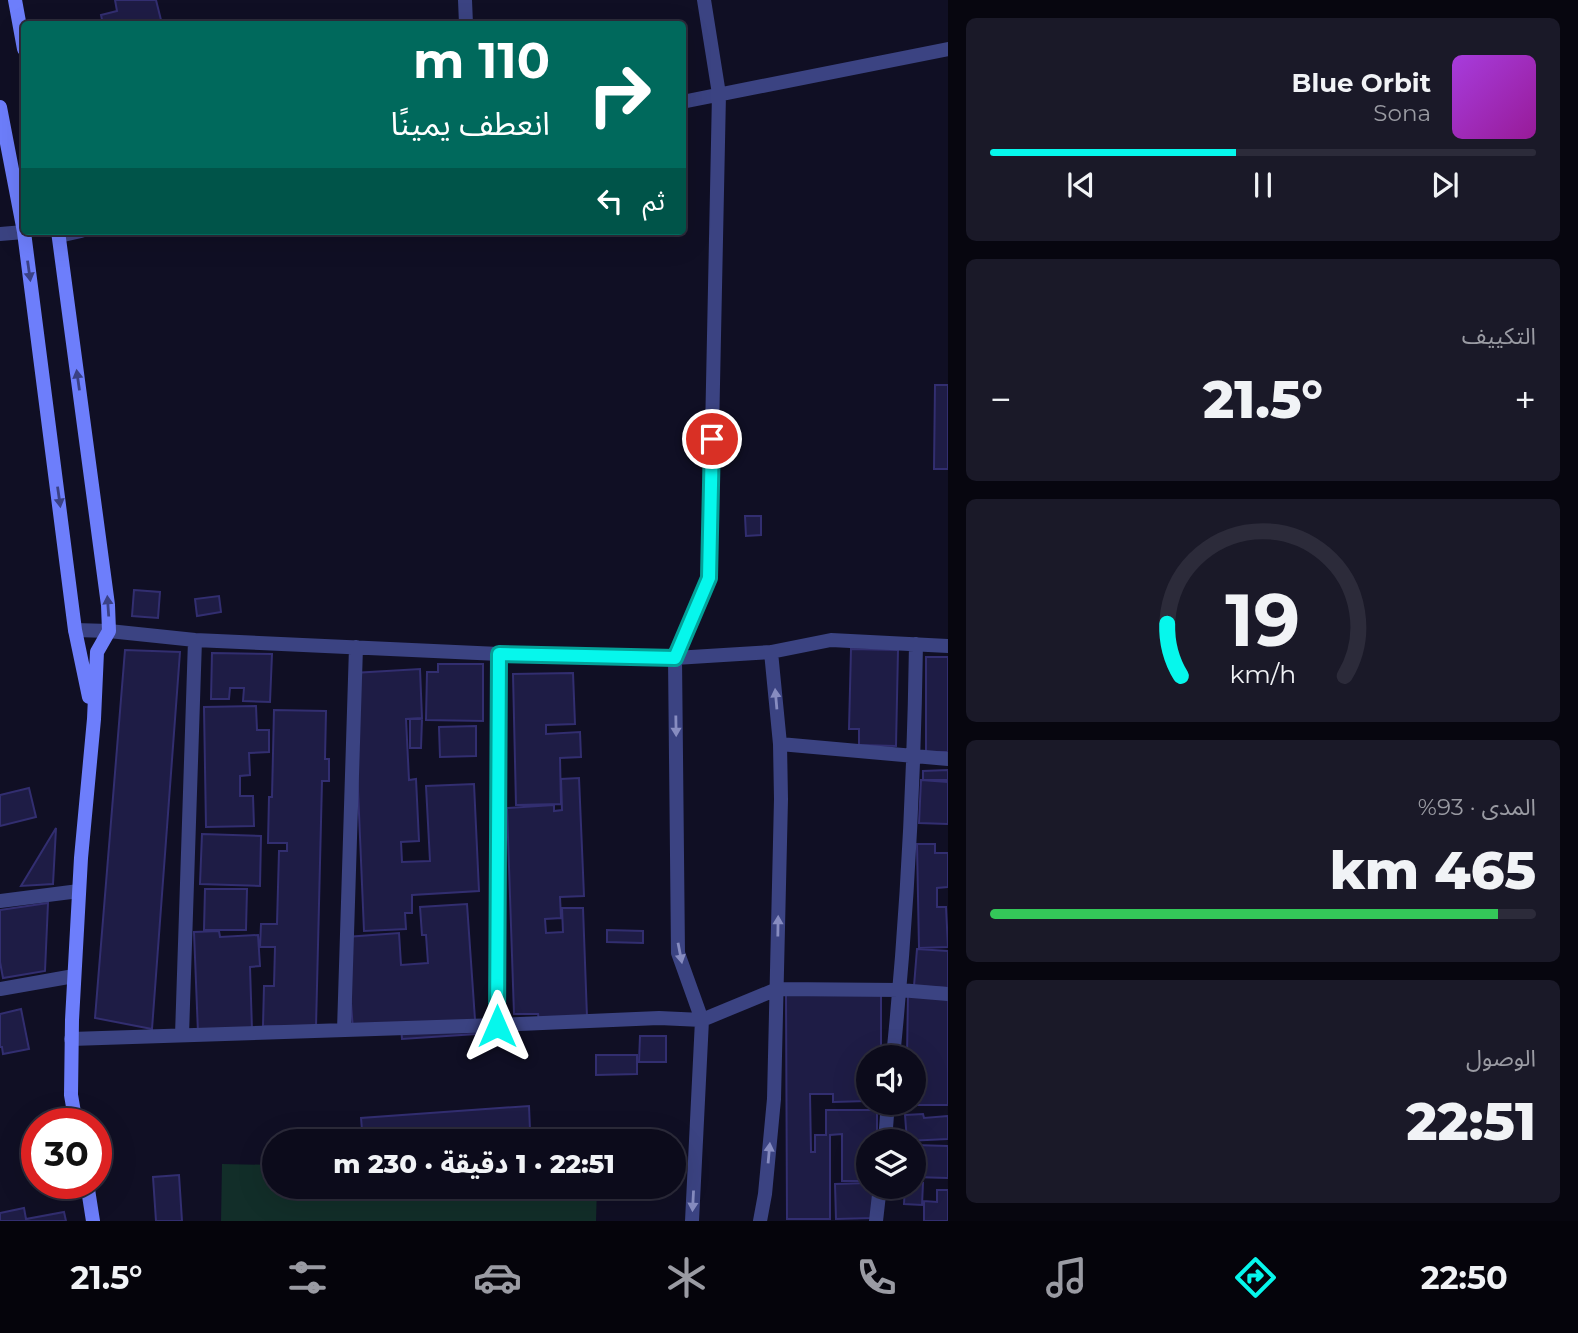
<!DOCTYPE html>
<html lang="ar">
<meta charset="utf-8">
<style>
:root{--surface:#0c0b1b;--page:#1a1928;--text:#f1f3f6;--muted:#9a9ba3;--line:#2c2b3a;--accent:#06f7ec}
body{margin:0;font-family:Montserrat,"Noto Sans Arabic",sans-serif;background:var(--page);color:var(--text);direction:rtl;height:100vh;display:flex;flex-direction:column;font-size:26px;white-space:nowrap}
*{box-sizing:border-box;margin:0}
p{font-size:23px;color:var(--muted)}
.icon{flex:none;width:38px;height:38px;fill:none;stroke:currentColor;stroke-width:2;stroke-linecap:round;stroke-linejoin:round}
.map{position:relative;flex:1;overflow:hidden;direction:ltr}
.panel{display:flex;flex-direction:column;gap:18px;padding:18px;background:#07060f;width:630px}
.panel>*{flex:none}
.banner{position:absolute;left:21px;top:21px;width:665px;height:214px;border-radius:7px;box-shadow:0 7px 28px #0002,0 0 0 2px var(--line);direction:rtl;background:#00695c;color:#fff;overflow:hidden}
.tools{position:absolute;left:856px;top:1045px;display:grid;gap:14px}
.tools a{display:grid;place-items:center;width:70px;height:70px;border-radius:50%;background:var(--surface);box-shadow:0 7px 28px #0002,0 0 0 2px var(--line);font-size:35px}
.speed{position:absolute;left:21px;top:1108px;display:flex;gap:14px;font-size:35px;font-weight:700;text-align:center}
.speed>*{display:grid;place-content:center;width:91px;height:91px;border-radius:50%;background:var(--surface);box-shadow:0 7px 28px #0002,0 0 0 2px var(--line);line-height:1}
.speed .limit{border:10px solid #d22;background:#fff;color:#111}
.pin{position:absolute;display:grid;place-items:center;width:60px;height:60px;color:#fff;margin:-30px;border:4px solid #fff;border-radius:50%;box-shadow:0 2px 7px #0007}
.me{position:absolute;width:77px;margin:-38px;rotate:0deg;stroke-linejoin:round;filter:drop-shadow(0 0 5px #0008)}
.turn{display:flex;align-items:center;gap:24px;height:147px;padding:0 21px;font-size:32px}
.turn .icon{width:91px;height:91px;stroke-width:2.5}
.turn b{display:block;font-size:49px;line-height:60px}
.then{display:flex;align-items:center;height:66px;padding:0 21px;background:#0003;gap:14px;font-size:26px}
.big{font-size:52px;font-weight:800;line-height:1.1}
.panel .tile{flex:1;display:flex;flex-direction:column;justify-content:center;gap:10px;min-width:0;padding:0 24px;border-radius:10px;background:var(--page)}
.panel .dial{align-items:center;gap:0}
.dial svg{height:182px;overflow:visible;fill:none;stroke:var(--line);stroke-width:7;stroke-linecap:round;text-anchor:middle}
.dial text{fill:var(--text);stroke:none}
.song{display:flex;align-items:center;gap:21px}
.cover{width:84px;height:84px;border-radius:10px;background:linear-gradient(135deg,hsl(280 70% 55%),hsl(300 70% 35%))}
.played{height:7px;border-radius:4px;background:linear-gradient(90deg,var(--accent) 45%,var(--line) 45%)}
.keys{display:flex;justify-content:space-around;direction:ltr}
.heat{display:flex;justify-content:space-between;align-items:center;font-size:38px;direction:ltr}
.charge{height:10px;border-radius:5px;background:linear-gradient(90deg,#34c759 93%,var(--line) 0)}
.trip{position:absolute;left:262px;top:1129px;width:424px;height:70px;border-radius:35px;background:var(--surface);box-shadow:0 7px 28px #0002,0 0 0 2px var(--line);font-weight:800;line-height:70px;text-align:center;direction:rtl}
.tabs{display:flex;height:112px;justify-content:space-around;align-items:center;background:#05040b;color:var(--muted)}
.tabs .icon{width:49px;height:49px}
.tabs .current{color:var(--accent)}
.tabs b{font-size:32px;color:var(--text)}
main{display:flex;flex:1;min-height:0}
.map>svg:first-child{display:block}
.green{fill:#122e29}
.building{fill:#1e1c45;stroke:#322e70;stroke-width:2}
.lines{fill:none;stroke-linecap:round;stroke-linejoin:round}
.minor{stroke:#3b4382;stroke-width:14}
.secondary{stroke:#6d7efb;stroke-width:14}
.oneway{fill:#3a4185}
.oneway2{fill:#878cc0}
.route-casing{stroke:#04a199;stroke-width:18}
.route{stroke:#06f7ec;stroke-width:12}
</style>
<main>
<section class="panel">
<div class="tile">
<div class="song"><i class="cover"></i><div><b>Blue Orbit</b><p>Sona</p></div></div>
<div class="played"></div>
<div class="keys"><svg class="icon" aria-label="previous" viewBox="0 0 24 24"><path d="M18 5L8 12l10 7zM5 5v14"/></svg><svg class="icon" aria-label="pause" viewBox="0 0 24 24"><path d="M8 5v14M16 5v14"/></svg><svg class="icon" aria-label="next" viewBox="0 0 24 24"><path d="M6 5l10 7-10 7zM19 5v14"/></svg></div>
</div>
<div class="tile"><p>التكييف</p>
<div class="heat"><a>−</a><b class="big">21.5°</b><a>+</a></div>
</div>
<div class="tile dial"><svg viewBox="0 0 100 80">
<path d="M14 69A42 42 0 1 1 86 69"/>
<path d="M14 69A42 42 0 0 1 8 46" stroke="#06f7ec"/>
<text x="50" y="56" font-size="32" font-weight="700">19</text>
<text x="50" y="72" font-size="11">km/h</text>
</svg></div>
<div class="tile"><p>المدى · 93%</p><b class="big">465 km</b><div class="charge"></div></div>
<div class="tile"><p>الوصول</p><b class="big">22:51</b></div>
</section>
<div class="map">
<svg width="948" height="1221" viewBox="0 0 948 1221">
<rect width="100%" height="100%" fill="#100f24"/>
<path class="green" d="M222 1164 275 1165V1186L597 1187 596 1221H221Z"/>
<path class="building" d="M115 0H156L162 24H103L101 15 117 11Z
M935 385H948V469H934Z
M745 516H761V535L746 536Z
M134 590 160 592 158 618 132 616Z
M219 596 221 612 197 616 195 599Z
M851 649 898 650 896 746 859 745V729H849Z
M125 650 180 652 152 1029 95 1018Z
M212 653 272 654 270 702 243 701 244 688H230L229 699H211Z
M926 657H948V752H926Z
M438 664H483V721L426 720 427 672H438Z
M420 669 422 718 406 719 409 780 416 779 419 841 401 842 402 862 430 861 426 786 474 784 479 891 412 895V913H405L406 929 364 931 353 673Z
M573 673 575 724 546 725V734L580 732 581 757 560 758 561 804 516 805 513 674Z
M256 706 257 730H269V752L249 753 250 775 240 776V796H253L254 826 206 827 204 707Z
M274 710 326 711 325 759H329V781H322L316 1027 263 1026 264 986H274L275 947H260L261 924H277L279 851H287V843H268L269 797H272Z
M410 719H422L421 748H410Z
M476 726V756L440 757 439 727Z
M948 770V780H923V771Z
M579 778 584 896 560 897 561 918 545 919 546 933 563 932 562 908H583L587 1017 539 1020 538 1014H514L507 808 554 805V811L562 810 561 779Z
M921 780 948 782V824L919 823Z
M29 788 36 817 0 826V795Z
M56 828 53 884 21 886Z
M202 834 261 836 260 886 200 884Z
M917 844H935V853H948V887L937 888V907H946L948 947 919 948Z
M205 889H247L246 930H204Z
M48 903 45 971 3 978 0 962V910Z
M467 904 476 1034 402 1039 401 1026 353 1030 346 937 399 933 401 965 428 963 426 935H422L420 907Z
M607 930 643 931V943L607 942Z
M219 931 220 937 258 935 260 966 250 967 252 1030 198 1033 194 932Z
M917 949 948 951V988L914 986Z
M881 993V1057H868V1101L833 1102V1094H810L811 1152H815V1135H826V1110H877V1141H868V1181H842V1134L830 1135V1219H787L786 994Z
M908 993H948V1105H907V1102H914V1057H907Z
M21 1009 29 1049 3 1054 2 1047H0V1014Z
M640 1036H666V1062H639Z
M596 1055H637V1074L596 1075Z
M529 1106 530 1130 389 1141H363L361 1118Z
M923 1114 924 1118 948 1116V1139L907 1141 905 1115Z
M914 1145 948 1146V1178L914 1177Z
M179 1175 182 1221H156L153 1177Z
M868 1183V1186H873L874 1218 836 1219 835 1184Z
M914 1183H923L922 1205 904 1204 905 1186H914Z
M937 1190H948V1221H924V1201L937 1202Z
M24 1208 26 1219 64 1212 66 1221H0V1213Z"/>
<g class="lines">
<path class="minor" d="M465 0 466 24
M682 102 948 49
M0 234 24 232
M59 236 81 231
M75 630 109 631 195 640 499 654 675 658 771 652 831 640 948 646
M780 744 948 759
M0 901 79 891
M0 989 74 976
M497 1025 499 654
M344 1030 356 647
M182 1035 195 640
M71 1039 497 1025 659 1018 702 1020 777 989 900 990 948 994
M893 1057C907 920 914 782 916 644
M885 1141 888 1102
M692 1221 702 1020 678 953 675 658 709 578 719 94 704 0
M760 1221 765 1194 774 1099 781 799 780 744 771 652
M876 1221 880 1186"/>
<path class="secondary" d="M15 0 24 49
M0 107 24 232 75 630 89 697
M58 231 108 605 109 631 97 652 94 719 81 858 72 1020 71 1095 76 1124
M87 1183 93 1221"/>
</g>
<defs><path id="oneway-solid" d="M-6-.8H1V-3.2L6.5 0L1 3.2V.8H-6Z" transform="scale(1.75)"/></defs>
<g class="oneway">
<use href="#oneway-solid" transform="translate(29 271) rotate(82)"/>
<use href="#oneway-solid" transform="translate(78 380) rotate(-98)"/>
<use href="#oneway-solid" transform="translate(59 497) rotate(82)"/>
<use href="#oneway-solid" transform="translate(108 606) rotate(-94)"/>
</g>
<g class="oneway2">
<use href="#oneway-solid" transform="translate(776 699) rotate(-95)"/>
<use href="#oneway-solid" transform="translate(676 726) rotate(89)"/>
<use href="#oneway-solid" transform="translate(778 926) rotate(-89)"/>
<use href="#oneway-solid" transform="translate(680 953) rotate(79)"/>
<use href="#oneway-solid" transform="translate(769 1153) rotate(-85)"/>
<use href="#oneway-solid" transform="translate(693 1201) rotate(93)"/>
</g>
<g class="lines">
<defs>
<path id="route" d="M497 1026 499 654 675 658 709 578 712 439"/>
</defs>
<use href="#route" class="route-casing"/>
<use href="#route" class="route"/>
</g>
</svg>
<div class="tools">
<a><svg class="icon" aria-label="sound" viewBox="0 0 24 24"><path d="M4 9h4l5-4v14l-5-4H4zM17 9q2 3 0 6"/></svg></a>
<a><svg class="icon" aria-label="layers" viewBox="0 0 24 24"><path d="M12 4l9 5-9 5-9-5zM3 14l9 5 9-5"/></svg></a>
</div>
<div class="speed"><div class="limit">30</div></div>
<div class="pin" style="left:712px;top:439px;background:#d93025"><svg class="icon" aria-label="arrive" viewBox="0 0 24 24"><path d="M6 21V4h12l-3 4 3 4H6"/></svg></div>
<svg class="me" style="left:497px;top:1026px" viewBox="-20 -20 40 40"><path d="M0-17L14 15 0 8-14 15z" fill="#06f7ec" stroke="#fff" stroke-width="4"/></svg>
<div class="trip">22:51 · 1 دقيقة · 230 m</div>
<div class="banner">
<div class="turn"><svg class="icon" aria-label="right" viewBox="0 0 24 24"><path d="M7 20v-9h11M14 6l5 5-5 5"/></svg><div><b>110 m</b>انعطف يمينًا</div></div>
<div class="then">ثم<svg class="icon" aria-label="left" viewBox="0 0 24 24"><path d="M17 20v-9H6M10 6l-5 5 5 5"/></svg></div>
</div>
</div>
</main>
<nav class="tabs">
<b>22:50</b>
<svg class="icon current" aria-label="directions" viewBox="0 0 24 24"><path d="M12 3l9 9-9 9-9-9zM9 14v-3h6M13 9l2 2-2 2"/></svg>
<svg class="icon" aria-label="music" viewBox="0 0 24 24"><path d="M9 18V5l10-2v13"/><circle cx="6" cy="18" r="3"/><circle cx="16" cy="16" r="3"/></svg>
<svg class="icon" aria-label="phone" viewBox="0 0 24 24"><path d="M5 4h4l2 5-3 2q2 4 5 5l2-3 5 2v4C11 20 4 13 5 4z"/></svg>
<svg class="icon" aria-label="climate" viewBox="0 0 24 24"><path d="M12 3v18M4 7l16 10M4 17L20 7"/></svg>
<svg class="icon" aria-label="car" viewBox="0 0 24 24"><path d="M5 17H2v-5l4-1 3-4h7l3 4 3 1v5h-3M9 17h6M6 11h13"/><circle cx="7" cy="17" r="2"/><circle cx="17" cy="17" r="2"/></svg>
<svg class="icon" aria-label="filters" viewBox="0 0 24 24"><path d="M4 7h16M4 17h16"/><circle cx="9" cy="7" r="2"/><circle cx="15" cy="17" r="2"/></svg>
<b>21.5°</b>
</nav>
